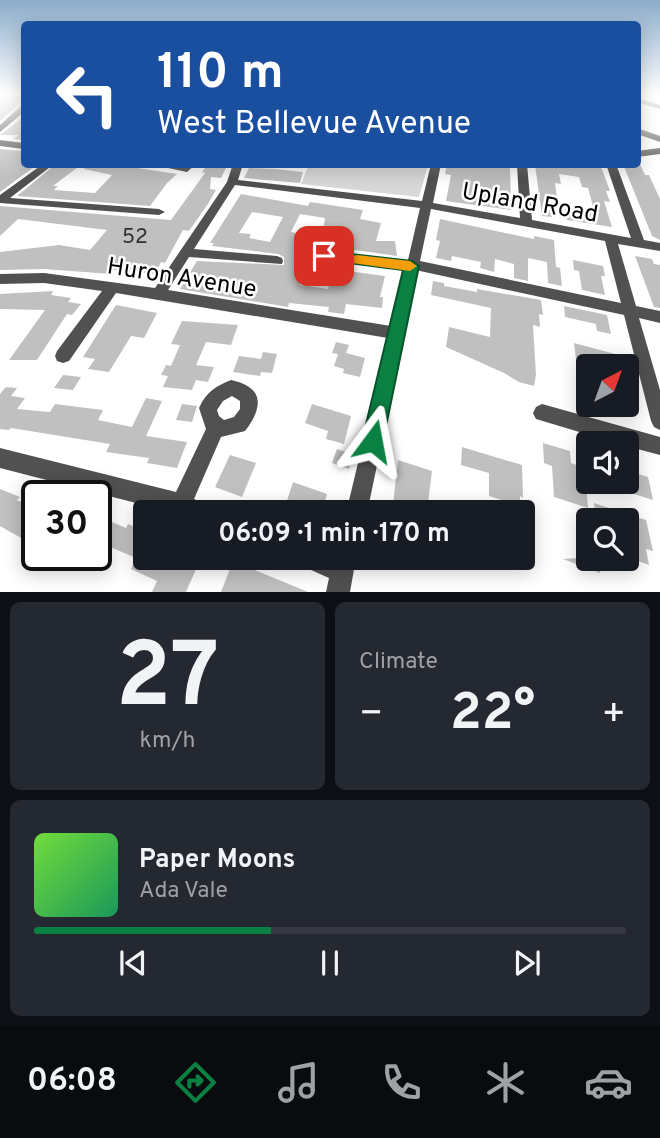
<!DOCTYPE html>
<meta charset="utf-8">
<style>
:root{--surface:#171b24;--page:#242831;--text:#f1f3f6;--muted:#9ea1a6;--line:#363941;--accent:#0b8043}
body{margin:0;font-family:Overpass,sans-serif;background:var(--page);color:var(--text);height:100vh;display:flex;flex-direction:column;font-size:26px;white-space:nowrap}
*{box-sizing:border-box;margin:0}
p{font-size:23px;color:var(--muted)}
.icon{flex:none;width:38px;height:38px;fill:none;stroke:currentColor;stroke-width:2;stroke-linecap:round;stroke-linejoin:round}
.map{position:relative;height:592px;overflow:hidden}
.side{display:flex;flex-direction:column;gap:10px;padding:10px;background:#0d0f14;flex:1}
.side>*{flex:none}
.hud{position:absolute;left:21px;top:21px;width:620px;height:147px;border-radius:7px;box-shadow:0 4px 18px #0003;background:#1a4fa0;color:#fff;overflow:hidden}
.needle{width:46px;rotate:41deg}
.buttons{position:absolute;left:576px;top:354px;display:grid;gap:14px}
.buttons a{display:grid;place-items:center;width:63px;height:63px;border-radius:7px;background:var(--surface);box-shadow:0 4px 18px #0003;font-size:35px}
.speed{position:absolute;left:21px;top:480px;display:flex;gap:14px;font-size:35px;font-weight:700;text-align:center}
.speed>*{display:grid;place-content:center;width:91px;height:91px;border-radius:50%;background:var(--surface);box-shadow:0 4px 18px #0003;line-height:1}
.speed .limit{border:4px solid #111;border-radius:10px;background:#fff;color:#111}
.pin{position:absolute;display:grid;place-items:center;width:60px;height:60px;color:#fff;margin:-30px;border-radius:14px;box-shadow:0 4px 10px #0006}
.me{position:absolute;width:77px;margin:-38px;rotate:13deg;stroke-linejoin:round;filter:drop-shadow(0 0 5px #0008)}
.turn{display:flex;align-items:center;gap:24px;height:147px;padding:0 21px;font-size:32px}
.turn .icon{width:91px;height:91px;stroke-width:2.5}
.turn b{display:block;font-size:49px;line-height:60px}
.big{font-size:52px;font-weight:700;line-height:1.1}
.side .tile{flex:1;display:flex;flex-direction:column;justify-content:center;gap:10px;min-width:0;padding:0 24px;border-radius:10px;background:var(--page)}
.side .dial{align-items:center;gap:0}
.dial b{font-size:91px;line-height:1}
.song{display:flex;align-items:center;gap:21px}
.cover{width:84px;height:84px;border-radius:10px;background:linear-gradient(135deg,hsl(100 70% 55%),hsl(150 70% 35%))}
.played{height:7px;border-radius:4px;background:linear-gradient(90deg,var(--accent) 40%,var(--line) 40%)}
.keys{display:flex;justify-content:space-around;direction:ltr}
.heat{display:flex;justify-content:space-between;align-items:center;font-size:38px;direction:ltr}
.side .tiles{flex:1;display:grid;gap:10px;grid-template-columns:1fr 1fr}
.tile:last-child{grid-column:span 2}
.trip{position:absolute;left:133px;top:500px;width:402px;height:70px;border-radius:7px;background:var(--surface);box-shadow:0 4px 18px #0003;font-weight:700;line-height:70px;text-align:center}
.tab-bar{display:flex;height:112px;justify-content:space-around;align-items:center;background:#090b0e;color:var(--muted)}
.tab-bar .icon{width:49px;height:49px}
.tab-bar .on{color:var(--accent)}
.tab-bar b{font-size:32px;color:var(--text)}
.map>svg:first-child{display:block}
.green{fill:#d8d8d8}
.building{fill:#c0c0c0;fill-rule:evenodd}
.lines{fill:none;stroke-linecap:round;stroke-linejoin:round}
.minor{fill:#515151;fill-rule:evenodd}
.route{fill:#0b8043;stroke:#07532c;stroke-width:2}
.slow{fill:#f59e0b}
.labels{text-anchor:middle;stroke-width:5;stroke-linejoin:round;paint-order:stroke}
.number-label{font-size:21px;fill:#303030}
.street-label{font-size:24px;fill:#000;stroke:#fff}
</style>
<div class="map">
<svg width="660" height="592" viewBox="0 0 660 592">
<rect width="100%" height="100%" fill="#fff"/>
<path class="green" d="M309 164H428V165L419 197 301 184Z"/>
<path class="building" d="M0 95H24L17 106 0 121Z
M24 117V140L13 139 19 135H0Z
M0 149 24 151V164H38L0 192Z
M56 164H82L53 186H58L54 190 95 193 112 175 84 169 85 164H110L177 174 167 183 150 206 17 196Z
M208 164H228L221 178 211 177 210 189 216 190 208 204 189 231 183 230 165 263 161 262 155 274 114 270 111 274 44 269 0 270V252L59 245 90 250 107 230 18 219 0 236V206L171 220 205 173 202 172Z
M447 164H510L511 210 446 201 451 175 445 174Z
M556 164H600L610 191H606L610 202 604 201 612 227 567 220 565 206 594 210 588 188 582 187 579 177 559 174 561 184 555 183 557 197 550 198 552 217 542 216 535 165 555 168Z
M623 164H640L645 175H649L660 199V240L652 236Z
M249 168 275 169 303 172 300 183 244 178Z
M241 194 308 206 310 202 363 210 360 219 381 223 376 241H395L397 256 334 247 337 232 323 231 325 218 300 214 291 232 312 236 303 258 307 262 300 285 328 289 333 269 385 276 380 297H383L382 308 346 304 344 314 328 312 329 307 289 303 288 307 180 289 197 261 284 265V257L278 254 212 246 214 243H210ZM252 212 283 217 270 242 249 238 251 234 239 233Z
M440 219 534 239V236L554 240 556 267 560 268 562 286 548 283 547 262 528 258V281L514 278V264L495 259 494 272 480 268 481 262 452 256 451 261 436 258 440 241 436 240Z
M635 256 652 259 654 264 660 265V308L654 307Z
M573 260 603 266 605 276H601L605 295 582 290 579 271 574 270Z
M433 281 444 283V286L477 292V289L541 300 543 315 539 314 540 327 533 325 536 375 534 386 519 382 504 373 446 347 449 327 490 337 491 308 431 295Z
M53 291 51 295 71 298 68 302 81 304 72 315 67 314 37 360H9L45 310 0 309V294Z
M116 305 157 313 144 338 131 336 109 372 88 369 95 359 83 357Z
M564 306 607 315 611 334 597 331 596 324 565 317Z
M182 321 238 325 231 345 206 342 196 365 214 367 208 382 196 380 192 390 163 387 168 376 161 375 166 365 171 366 180 345 171 344Z
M336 342 349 345 346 353 365 358 360 377 343 373 344 369 334 366 338 354 332 353Z
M574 343 619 355 621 366H588V370L577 367Z
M263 352 277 354 272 373 261 372 260 376 233 372 239 356 261 359Z
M63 375 81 377 73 390 54 388Z
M6 387 17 388 11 396 25 398 17 409 50 412 55 404 103 410 98 420 132 427 146 398 162 401 146 436 187 442 177 468 147 463 149 458 106 452 110 444 11 428 9 430 0 429V394Z
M182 404 197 406 192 422 176 420Z
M312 404 351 416 344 444 326 439 328 431 305 423Z
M600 404H629L631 416 600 407Z
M543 443 570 451 571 463 585 468 588 508 554 497 552 466 544 463Z
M462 447 522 465 523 498 520 496V506L489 496V473L461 465Z
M337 449 352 454 349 469 332 463Z
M230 455 256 463 242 497 215 487Z
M398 460 432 471 428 503 451 513H392Z
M626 470 648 477 653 500 599 483 626 481Z
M293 482 327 494 322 513 284 510Z
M0 489 20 497 17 500 37 509V547L0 526Z
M594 503 646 520 653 551 646 549 649 565 635 560 633 552 626 550V520H596Z
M96 515 126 528 128 524 145 531V558H201L186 592H152L157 581 131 569 136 558 96 541Z
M576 544 588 548V558H599L600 573 563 559 577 558Z
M233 561 308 592H221Z"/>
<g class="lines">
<path class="minor" d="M637 98 660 105V109L637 102Z
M21 106H24V112L0 132V125Z
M637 128 660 136V142L637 134Z
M0 140 24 143V149L0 146Z
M660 148V154L637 157V151Z
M43 164H54L10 198 159 209 165 212 159 215 0 203V195Z
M149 164H196L187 172Z
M233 164H243L238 180 422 201 431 164H441L433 203 520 218 517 164H527L532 220 631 238 606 164H616L644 240 660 243V251L618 244 636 306 660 311V323L639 318 660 390V430L654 427 651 421 624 315 420 271 418 270 367 513H346L388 338 116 293 69 361 63 363 57 361 55 356 57 351 102 291 44 283 0 284V274L44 273 155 288 227 182ZM235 185 420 208 408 260 324 252 318 256 324 260 405 269 391 326 168 290 189 257 282 264 283 261 282 258 277 256 194 249ZM431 209 605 241 621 303 420 261Z
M231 380C265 387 263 408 245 431L221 437 194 499 209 506 212 513H175L0 468V448L176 492 206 429 199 408C206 392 216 386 231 380ZM232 396 240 401V409L234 417 224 420 219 416 217 410 223 401Z
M542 404 660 437V455L626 446V443H616L536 419 533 413 536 407Z
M299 558H356L350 592H326L329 578 302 566Z"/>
</g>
<linearGradient id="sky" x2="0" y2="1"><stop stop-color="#8baccb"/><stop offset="0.53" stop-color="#fff"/><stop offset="1" stop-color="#fff" stop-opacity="0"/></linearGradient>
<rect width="660" height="178" fill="url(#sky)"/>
<path class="route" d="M324 251 412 261 419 266 383 441 380 448 373 451 365 448 362 441 403 270 319 259 317 256 319 252Z"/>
<path class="slow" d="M357 255 410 261 417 266 410 271 352 263 350 260 352 256Z"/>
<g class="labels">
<g class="number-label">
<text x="135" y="243">52</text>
</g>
<g class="street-label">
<text transform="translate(530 202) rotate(10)" y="8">Upland Road</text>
<text transform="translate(182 277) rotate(9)" y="8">Huron Avenue</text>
</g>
</g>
</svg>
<div class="buttons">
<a><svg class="needle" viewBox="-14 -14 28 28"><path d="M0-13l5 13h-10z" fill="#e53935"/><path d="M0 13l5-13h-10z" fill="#9ea1a6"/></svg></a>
<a><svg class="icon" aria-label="sound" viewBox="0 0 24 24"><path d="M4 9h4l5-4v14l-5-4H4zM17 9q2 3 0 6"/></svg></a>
<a><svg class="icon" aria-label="search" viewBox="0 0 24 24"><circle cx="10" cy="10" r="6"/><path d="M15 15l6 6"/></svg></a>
</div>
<div class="speed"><div class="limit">30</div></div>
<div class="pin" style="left:324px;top:256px;background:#d93025"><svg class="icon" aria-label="arrive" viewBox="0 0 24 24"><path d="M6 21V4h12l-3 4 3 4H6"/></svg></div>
<svg class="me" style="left:373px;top:441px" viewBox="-20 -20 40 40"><path d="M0-17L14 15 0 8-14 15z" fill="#0b8043" stroke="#fff" stroke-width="4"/></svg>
<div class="trip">06:09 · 1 min · 170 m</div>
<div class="hud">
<div class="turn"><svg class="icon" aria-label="left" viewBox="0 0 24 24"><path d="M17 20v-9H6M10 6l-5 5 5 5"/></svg><div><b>110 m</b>West Bellevue Avenue</div></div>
</div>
</div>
<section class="side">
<div class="tiles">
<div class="tile dial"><b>27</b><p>km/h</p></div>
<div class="tile"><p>Climate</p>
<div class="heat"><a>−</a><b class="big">22°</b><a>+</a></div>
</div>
<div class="tile">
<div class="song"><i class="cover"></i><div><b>Paper Moons</b><p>Ada Vale</p></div></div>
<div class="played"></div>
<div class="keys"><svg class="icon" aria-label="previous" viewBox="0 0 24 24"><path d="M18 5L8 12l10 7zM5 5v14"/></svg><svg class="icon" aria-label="pause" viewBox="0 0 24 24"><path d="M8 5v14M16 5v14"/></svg><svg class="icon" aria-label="next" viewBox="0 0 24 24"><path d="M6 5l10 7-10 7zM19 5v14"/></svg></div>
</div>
</div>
</section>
<nav class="tab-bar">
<b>06:08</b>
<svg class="icon on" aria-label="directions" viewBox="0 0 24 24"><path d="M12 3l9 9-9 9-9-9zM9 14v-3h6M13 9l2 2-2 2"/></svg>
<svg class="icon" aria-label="music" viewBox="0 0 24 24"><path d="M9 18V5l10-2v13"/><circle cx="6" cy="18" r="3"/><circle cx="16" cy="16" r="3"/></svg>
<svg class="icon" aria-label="phone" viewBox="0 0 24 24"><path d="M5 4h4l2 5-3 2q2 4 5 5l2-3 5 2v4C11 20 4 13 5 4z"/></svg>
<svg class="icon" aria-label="climate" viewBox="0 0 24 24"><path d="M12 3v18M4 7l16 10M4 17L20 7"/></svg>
<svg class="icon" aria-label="car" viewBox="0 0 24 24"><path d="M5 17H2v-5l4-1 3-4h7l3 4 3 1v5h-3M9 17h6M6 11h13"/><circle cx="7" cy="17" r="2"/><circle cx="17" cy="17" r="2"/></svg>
</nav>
